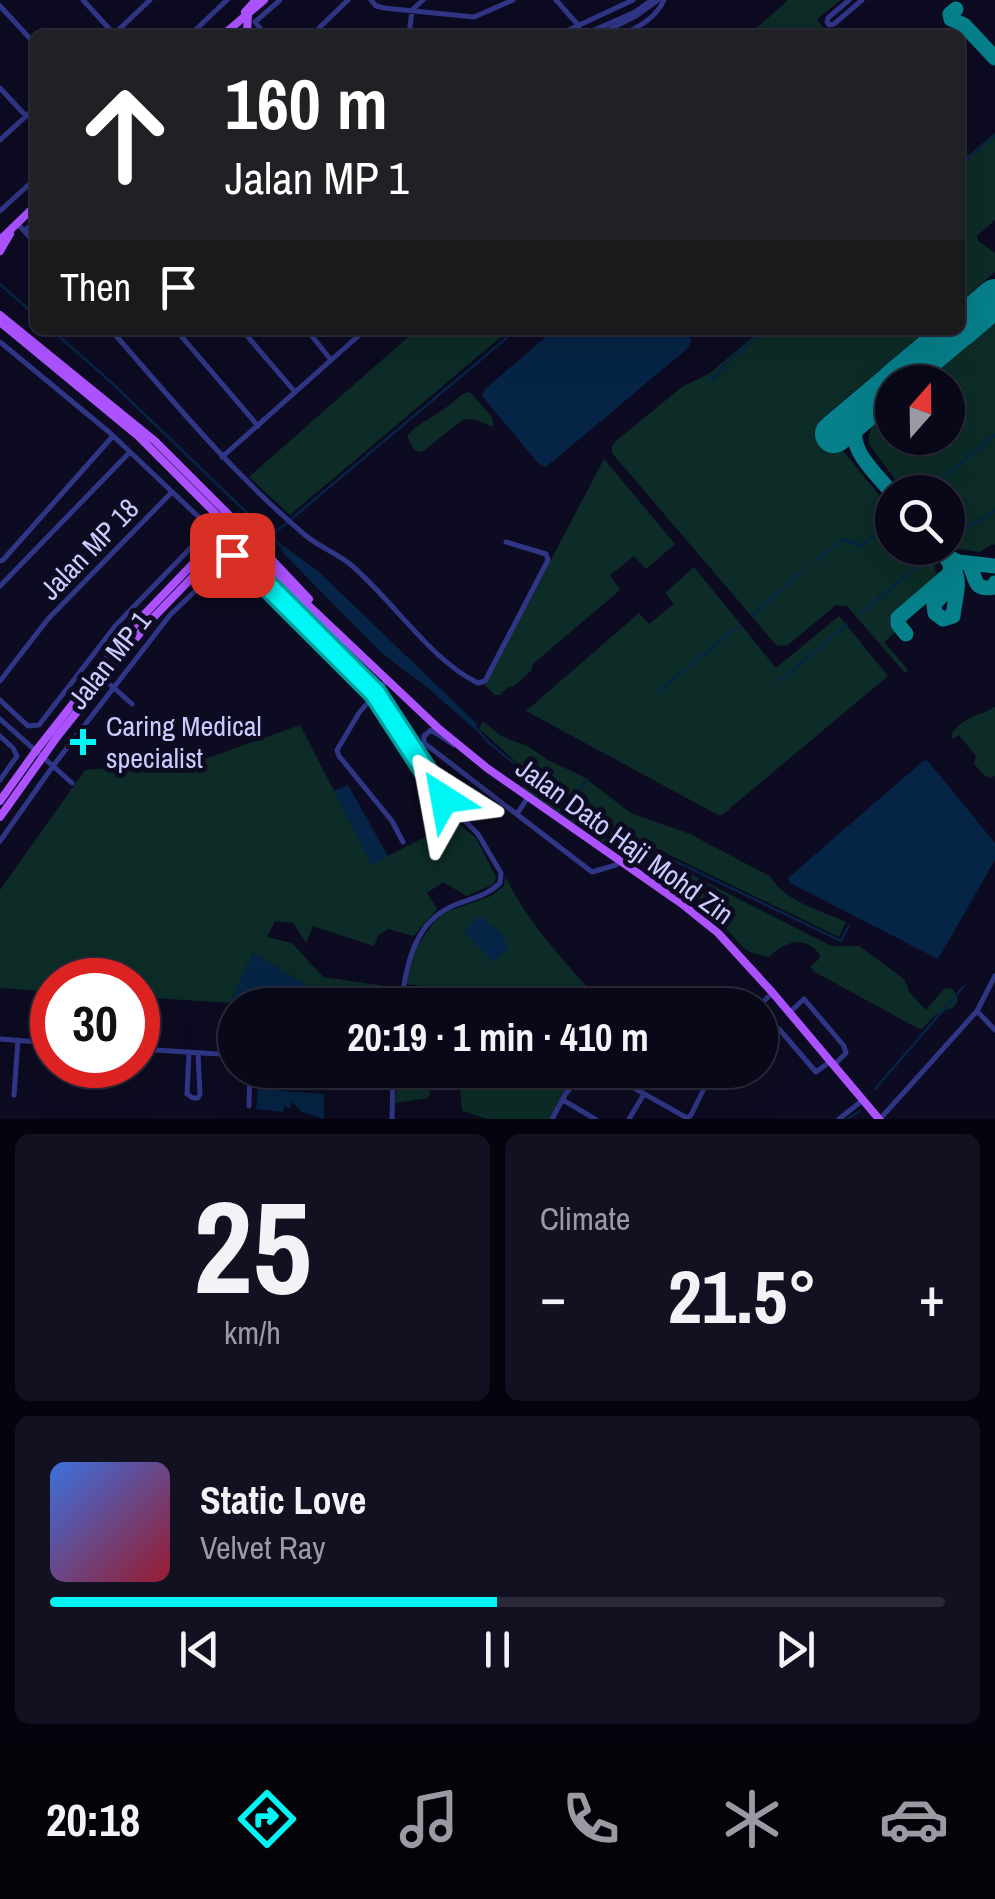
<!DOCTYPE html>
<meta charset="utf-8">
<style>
:root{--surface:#090819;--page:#121122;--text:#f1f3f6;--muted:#999aa2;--line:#292938;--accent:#00f6f5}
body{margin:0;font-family:"Archivo Narrow",sans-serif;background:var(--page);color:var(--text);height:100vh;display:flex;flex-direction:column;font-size:38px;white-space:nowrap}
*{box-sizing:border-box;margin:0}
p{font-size:32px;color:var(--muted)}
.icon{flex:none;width:55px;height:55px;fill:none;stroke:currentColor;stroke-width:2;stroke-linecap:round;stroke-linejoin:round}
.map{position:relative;height:1119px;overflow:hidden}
.details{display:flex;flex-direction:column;gap:15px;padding:15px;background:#05040e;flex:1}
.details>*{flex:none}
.hud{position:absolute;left:30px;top:30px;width:935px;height:305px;border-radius:15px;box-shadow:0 10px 40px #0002,0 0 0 2px var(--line);background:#202124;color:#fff;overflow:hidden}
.needle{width:65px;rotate:20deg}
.buttons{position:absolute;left:875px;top:365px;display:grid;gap:20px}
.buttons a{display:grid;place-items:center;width:90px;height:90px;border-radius:50%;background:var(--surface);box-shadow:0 10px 40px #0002,0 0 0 2px var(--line);font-size:50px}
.speed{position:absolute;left:30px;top:958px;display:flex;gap:20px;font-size:50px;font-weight:700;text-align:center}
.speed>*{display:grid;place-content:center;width:130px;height:130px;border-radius:50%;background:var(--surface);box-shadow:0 10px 40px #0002,0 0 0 2px var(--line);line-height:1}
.speed .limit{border:15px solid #d22;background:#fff;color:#111}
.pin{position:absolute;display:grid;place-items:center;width:85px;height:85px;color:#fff;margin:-42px;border-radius:20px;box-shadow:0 5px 15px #0006}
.me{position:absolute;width:110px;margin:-55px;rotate:326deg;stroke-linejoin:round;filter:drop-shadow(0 0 8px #0008)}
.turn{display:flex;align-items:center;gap:35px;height:210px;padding:0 30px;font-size:45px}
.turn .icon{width:130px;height:130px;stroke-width:2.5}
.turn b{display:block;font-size:70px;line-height:85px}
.then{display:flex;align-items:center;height:95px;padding:0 30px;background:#0003;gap:20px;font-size:38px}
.big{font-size:75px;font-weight:700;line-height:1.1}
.details .tile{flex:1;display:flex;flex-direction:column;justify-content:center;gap:15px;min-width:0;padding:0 35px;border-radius:15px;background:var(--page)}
.details .dial{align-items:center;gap:0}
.dial b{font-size:130px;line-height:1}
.song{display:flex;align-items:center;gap:30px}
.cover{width:120px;height:120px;border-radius:15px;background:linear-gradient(135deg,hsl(220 70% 55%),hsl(350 70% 35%))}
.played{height:10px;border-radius:5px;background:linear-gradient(90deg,var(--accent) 50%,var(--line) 50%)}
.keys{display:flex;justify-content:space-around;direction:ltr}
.heat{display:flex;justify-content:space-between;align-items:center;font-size:55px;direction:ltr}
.details .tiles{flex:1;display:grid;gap:15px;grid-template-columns:1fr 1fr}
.tile:last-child{grid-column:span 2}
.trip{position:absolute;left:218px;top:988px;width:560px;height:100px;border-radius:50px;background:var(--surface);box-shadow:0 10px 40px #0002,0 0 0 2px var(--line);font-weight:700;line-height:100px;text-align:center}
.menu{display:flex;height:160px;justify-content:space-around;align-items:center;background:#04030a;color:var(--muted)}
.menu .icon{width:70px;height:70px}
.menu .selected{color:var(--accent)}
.menu b{font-size:45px;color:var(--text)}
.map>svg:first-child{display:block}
.green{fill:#0d2c27}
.water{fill:#062445}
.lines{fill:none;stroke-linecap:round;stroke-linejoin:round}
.stream{stroke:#062445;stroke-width:2.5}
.taxiway{stroke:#06808b;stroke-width:15}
.runway{stroke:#06808b;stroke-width:38}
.minor{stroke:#303686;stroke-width:5}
.major{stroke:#ac52ff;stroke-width:8}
.route-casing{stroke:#00a09f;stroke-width:25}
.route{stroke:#00f6f5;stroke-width:18}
.poi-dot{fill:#00f6f5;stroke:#0c0b21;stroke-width:4}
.labels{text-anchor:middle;stroke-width:10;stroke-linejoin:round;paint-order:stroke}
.street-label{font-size:28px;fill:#cbcbff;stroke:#0c0b21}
.poi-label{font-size:28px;fill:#cbcbff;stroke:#0c0b21;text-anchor:start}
</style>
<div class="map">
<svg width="995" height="1119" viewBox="0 0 995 1119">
<rect width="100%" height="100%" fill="#0c0b21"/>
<path class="green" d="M788 0H841L817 19 829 35 836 30 841 35H749Z
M995 133V220L977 236 978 241 995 253V272L960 302V162Z
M995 322V545L993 544 980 552 959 549 948 542V492H904L869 444C867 426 879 419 892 408V438H948V382H923Z
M416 330H509L290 515 249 477Z
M761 330H927L819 421 892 511V548H923L935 562 936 579 900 608 889 622 896 632 884 642 908 670 905 673 847 606 836 605 788 645 777 646 612 453V446L617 440 682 387 710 373Z
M467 392 471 393 491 416 494 424 493 427 476 420 464 419 422 452 414 450 407 436C417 424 428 420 440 412 450 406 457 397 467 392Z
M604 459 675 544 646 569 634 556 610 575 620 590 533 664 531 671 514 686 508 687 500 695H495L485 685Z
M694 567 776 668 839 616 888 676 722 815H718L526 711 639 613 649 624 674 604 665 593Z
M995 707V776L990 778 985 776 974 764 976 756 959 735 953 739 951 735C963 716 977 717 995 707Z
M483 721 501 736 529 747 548 760 582 776 631 813 690 834 771 877C783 901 823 911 846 922L839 937 579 811 526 771 483 732 479 729Z
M300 725 372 864 456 821 476 838 496 877 494 884 467 896 443 882 427 893 437 909 414 936 388 929 378 936 374 946 313 926 306 943 293 923 275 921 267 937 292 943 323 977 398 988 396 1005H339L253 953 230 1003 138 997V980H52V992L0 988V890L85 770 202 760Z
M523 784 529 785 602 829 831 946H859L904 979 910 993 926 1010 945 988 953 989 958 1000 954 1007 935 1015 921 1030 813 971 811 966 819 959 820 955C806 935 785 941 769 957L752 953 745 949 727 930 678 892 524 790 522 788Z
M505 876C528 924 568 965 603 1005H460L448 989 406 984 413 951 435 921 445 912 491 896 504 886Z
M398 1070H459L461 1075 468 1071 476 1070H578L549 1119H488L462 1111 459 1078 432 1081 429 1098 395 1103Z"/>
<path class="water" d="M554 330H685L692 341 687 349 546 467 538 463 482 396 485 389Z
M284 546 319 572 478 725 473 728 428 688 384 655 280 550Z
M923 761H928L995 843V860L938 959 790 883 788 878Z
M348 785 388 856 372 865 334 791Z
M480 916 502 933 508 949 493 962 464 931Z
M253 953 339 1005H244L230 1003Z
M259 1070H283L296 1075 295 1087 259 1080Z
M258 1089 324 1094V1119L302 1112 291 1101V1108L284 1107 283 1112 256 1109Z"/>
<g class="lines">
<path class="stream" d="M960 165 995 136
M0 284 35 315
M52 330 113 384 271 536 516 330
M710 376 713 380 725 364 765 330
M926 492 995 435
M955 534 995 511
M271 536 284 549
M815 562 843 539 861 546 886 525
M861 613 917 566
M753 615 802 572
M780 681 847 624
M656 693 739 626
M473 725 489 743 567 806 606 828 841 941 849 925
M568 805 588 779
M875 1089 963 987
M848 1119 860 1111"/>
<path class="taxiway" d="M956 9 950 14 951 19 964 25 995 58
M874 400C868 407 861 413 858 420 844 448 877 474 892 493
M938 548C964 578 958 579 953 616L943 619 935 613 934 604 953 585
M946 556 959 562 995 566
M968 563C977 575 971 592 994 587L995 583
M906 634 898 624V618L949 574 951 567 948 560"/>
<path class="runway" d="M960 328 995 298
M895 382 957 330
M834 434 892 385"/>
<path class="minor" d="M83 0 114 34
M371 0 376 6 384 8 474 17 513 0
M556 0 579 26
M849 0 828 18 827 22 829 25 834 24 862 0
M0 6 35 44
M113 35 150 0
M190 35 227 0
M266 35 255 22 280 0
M317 35 319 28 348 0
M409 35 412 10 423 0
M558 35 633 0
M583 35 635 12 652 0
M598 35 636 16 658 0
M621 35C639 27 656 18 664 0
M0 88 26 116
M0 140 35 108
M0 211 35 179
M17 223 35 243
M24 231 35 222
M111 330C173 401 233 474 305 535 318 546 336 553 350 564 391 598 430 660 478 683L485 681 548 560 546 554 506 542
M176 330 258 426
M242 330 295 392
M307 330 331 360
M0 342 109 432 206 524V532L116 625 39 725 28 726 0 700
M222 457 365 330
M0 561 3 560 113 436
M0 586 129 453
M104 679 132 704
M0 681 48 619 171 493
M386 681 359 713 337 750 339 756 392 821 403 842
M0 719 72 783
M0 736 13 748 17 756 0 780
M454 745 431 730 424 736V743L592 872 616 865 620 861
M517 814 528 797
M0 841 53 766 170 615 233 555 251 570 375 693 443 799 478 834 501 873 500 883C488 895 473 898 457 904 414 920 406 965 401 1005
M760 1005 772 993
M977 1011 995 1030
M790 1012 804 999 844 1046 846 1053 834 1065
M779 1029 816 1072 831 1061
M0 1039 52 1043
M138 1049 235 1055
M189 1052 187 1094 193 1098H198L200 1094 198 1053
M602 1070 687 1118 691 1115 713 1070
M695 1070 709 1077
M14 1095 18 1040
M563 1100 595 1119
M249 1106 250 1070
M392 1119 393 1070
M552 1119 565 1095 584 1070
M629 1119 644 1094
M839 1119 863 1100
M880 1119 977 1011 995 976"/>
<path class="major" d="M245 12 256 0
M247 31 248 15
M223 35 264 0
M0 240 35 206
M0 251 10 234
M0 315 155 441 241 527 309 599
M0 322 138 436 291 589 438 728 487 768 682 904 718 933 772 992 879 1119
M0 801 35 752 137 622 231 524
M0 817 57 737 148 623 238 530"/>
</g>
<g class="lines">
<defs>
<path id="route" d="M232 555 252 570 375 693 444 799"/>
</defs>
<use href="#route" class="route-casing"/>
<use href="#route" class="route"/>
</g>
<path class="poi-dot" d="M78 727h10v10h10v10h-10v10h-10v-10h-10v-10h10z"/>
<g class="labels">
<g class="street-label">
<text transform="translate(89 549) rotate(-46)" y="10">Jalan MP 18</text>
<text transform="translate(109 660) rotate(-52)" y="10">Jalan MP 1</text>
<text transform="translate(625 841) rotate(36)" y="10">Jalan Dato Haji Mohd Zin</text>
</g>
<g class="poi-label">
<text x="106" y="736">Caring Medical<tspan x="106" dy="32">specialist</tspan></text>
</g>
</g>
</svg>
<div class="buttons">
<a><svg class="needle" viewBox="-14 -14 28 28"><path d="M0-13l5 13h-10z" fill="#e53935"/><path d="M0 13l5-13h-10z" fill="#999aa2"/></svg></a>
<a><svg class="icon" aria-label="search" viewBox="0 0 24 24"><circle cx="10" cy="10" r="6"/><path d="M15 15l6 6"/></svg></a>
</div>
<div class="speed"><div class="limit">30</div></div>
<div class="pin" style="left:232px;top:555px;background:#d93025"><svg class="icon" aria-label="arrive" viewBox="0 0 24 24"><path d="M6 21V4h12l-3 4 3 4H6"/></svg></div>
<svg class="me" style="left:444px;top:799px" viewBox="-20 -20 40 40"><path d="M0-17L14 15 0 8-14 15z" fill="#00f6f5" stroke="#fff" stroke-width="4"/></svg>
<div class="trip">20:19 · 1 min · 410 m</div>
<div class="hud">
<div class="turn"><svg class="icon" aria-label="ahead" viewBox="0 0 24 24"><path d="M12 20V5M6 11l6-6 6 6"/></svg><div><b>160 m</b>Jalan MP 1</div></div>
<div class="then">Then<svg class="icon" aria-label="arrive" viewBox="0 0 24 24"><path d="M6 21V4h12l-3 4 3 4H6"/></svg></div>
</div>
</div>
<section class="details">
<div class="tiles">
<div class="tile dial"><b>25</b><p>km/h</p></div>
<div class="tile"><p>Climate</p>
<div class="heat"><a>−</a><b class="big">21.5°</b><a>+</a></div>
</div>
<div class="tile">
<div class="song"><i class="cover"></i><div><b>Static Love</b><p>Velvet Ray</p></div></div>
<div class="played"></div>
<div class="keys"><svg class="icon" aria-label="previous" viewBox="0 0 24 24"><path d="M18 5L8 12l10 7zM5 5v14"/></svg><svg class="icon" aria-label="pause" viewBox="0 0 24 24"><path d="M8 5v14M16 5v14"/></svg><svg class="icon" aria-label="next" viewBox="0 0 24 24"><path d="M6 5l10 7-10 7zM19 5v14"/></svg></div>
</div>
</div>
</section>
<nav class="menu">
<b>20:18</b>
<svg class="icon selected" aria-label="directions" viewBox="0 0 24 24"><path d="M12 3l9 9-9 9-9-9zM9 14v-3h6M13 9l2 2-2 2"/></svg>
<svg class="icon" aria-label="music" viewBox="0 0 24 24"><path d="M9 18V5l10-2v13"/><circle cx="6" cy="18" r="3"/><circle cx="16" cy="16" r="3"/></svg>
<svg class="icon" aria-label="phone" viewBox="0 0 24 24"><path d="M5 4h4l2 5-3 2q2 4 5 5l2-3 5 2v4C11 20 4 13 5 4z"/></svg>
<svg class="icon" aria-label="climate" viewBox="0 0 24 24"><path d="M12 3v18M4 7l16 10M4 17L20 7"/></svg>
<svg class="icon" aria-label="car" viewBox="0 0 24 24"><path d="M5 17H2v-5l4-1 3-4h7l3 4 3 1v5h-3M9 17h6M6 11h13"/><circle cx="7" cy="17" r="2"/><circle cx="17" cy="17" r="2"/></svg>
</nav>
